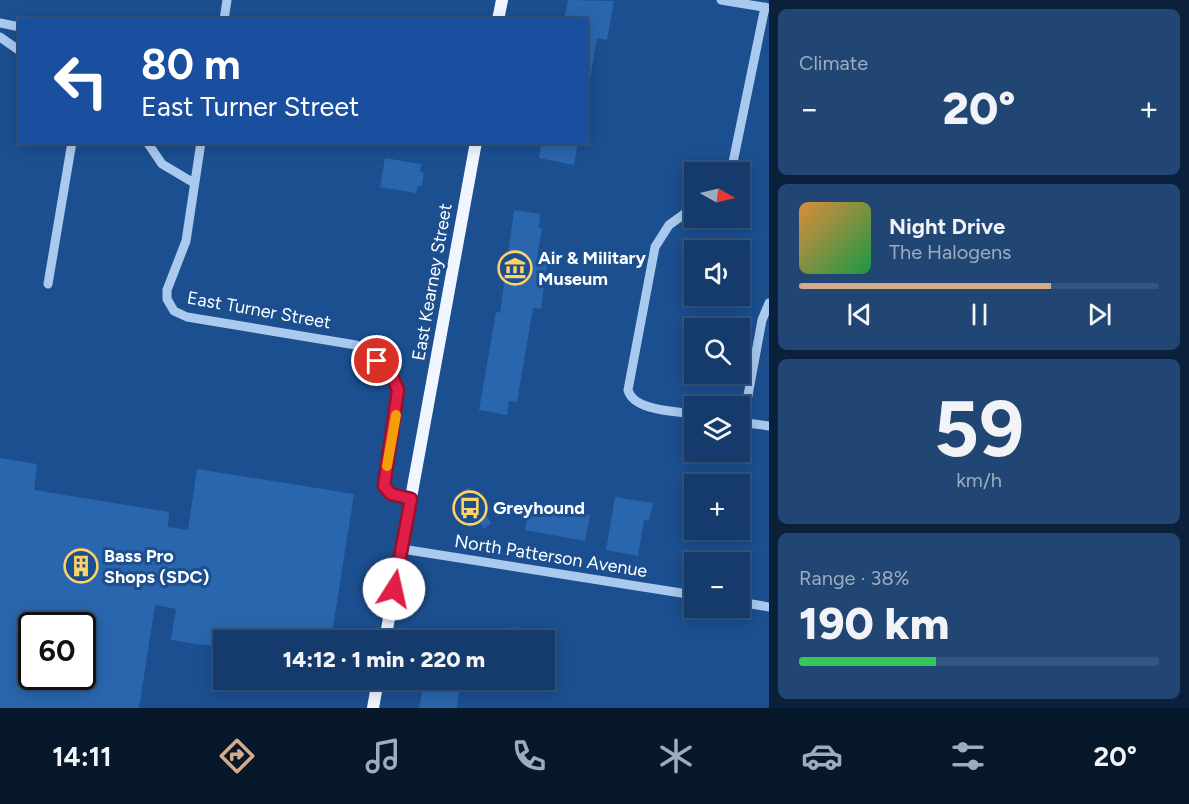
<!DOCTYPE html>
<meta charset="utf-8">
<style>
:root{--surface:#143b6b;--page:#214673;--text:#f1f3f6;--muted:#9dadc1;--line:#33557e;--accent:#d6ab8b}
body{margin:0;font-family:Figtree,sans-serif;background:var(--page);color:var(--text);height:100vh;display:flex;flex-direction:column;font-size:22px;white-space:nowrap}
*{box-sizing:border-box;margin:0}
p{font-size:20px;color:var(--muted)}
.icon{flex:none;width:33px;height:33px;fill:none;stroke:currentColor;stroke-width:2;stroke-linecap:round;stroke-linejoin:round}
.map{position:relative;flex:1;overflow:hidden}
.details{display:flex;flex-direction:column;gap:9px;padding:9px;background:#0b203b;width:420px}
.details>*{flex:none}
.top-card{position:absolute;left:18px;top:18px;width:570px;height:126px;border-radius:0px;box-shadow:0 3px 15px #0003,0 0 0 2px var(--line);background:#1a4fa0;color:#fff;overflow:hidden}
.needle{width:39px;rotate:98deg}
.buttons{position:absolute;left:684px;top:162px;display:grid;gap:12px}
.buttons a{display:grid;place-items:center;width:66px;height:66px;border-radius:0px;background:var(--surface);box-shadow:0 3px 15px #0003,0 0 0 2px var(--line);font-size:30px}
.speed{position:absolute;left:18px;top:612px;display:flex;gap:12px;font-size:30px;font-weight:700;text-align:center}
.speed>*{display:grid;place-content:center;width:78px;height:78px;border-radius:50%;background:var(--surface);box-shadow:0 3px 15px #0003,0 0 0 2px var(--line);line-height:1}
.speed .limit{border:3px solid #111;border-radius:9px;background:#fff;color:#111}
.pin{position:absolute;display:grid;place-items:center;width:51px;height:51px;color:#fff;margin:-26px;border:3px solid #fff;border-radius:50%;box-shadow:0 2px 6px #0007}
.me{position:absolute;width:66px;margin:-33px;rotate:10deg;stroke-linejoin:round;filter:drop-shadow(0 0 4px #0008)}
.turn{display:flex;align-items:center;gap:21px;height:126px;padding:0 24px;font-size:27px}
.turn .icon{width:78px;height:78px;stroke-width:2.5}
.turn b{display:block;font-size:42px;line-height:51px}
.big{font-size:45px;font-weight:800;line-height:1.1}
.details .widget{flex:1;display:flex;flex-direction:column;justify-content:center;gap:9px;min-width:0;padding:0 21px;border-radius:9px;background:var(--page)}
.details .dial{align-items:center;gap:0}
.dial b{font-size:78px;line-height:1}
.song{display:flex;align-items:center;gap:18px}
.cover{width:72px;height:72px;border-radius:9px;background:linear-gradient(135deg,hsl(30 70% 55%),hsl(140 70% 35%))}
.played{height:6px;border-radius:3px;background:linear-gradient(90deg,var(--accent) 70%,var(--line) 70%)}
.keys{display:flex;justify-content:space-around;direction:ltr}
.heat{display:flex;justify-content:space-between;align-items:center;font-size:33px;direction:ltr}
.charge{height:9px;border-radius:4px;background:linear-gradient(90deg,#34c759 38%,var(--line) 0)}
.trip{position:absolute;left:213px;top:630px;width:342px;height:60px;border-radius:0px;background:var(--surface);box-shadow:0 3px 15px #0003,0 0 0 2px var(--line);font-weight:800;line-height:60px;text-align:center}
.menu{display:flex;height:96px;justify-content:space-around;align-items:center;background:#08182b;color:var(--muted)}
.menu .icon{width:42px;height:42px}
.menu .selected{color:var(--accent)}
.menu b{font-size:27px;color:var(--text)}
main{display:flex;flex:1;min-height:0}
.map>svg:first-child{display:block}
.building{fill:#2a66ad;fill-rule:evenodd}
.lines{fill:none;stroke-linecap:round;stroke-linejoin:round}
.minor{stroke:#a9c9ee;stroke-width:9}
.major{stroke:#f0f6ff;stroke-width:12}
.route-casing{stroke:#92132f;stroke-width:15}
.route{stroke:#e11d48;stroke-width:10}
.slow{stroke:#f59e0b;stroke-width:10}
.labels{text-anchor:middle;stroke-width:6;stroke-linejoin:round;paint-order:stroke}
.poi-label{font-size:18px;font-weight:bold;fill:#fff;stroke:#1b4f8f;text-anchor:start}
.street-label{font-size:18px;fill:#fff;stroke:#1b4f8f}
</style>
<main>
<div class="map">
<svg width="769" height="708" viewBox="0 0 769 708">
<rect width="100%" height="100%" fill="#1b4f8f"/>
<path class="building" d="M568 0 614 1 607 40 597 38 590 79H586V20H564Z
M542 142H578L574 165 539 158Z
M385 158 421 164 420 172 424 173 422 186H418L416 193 380 187Z
M514 210 540 214 539 228H542L536 264 547 265 541 309 533 308 517 402 509 401 507 415 479 410 496 312 500 313Z
M0 458 37 464 34 490 169 512 168 527 188 530 197 469 354 494 331 640H224V648L171 640 176 609 155 605 139 708H0ZM32 626H82V676H32Z
M469 487 491 523 484 529 480 523 470 527 456 509 459 506 453 498Z
M615 497 653 503 649 521 644 520 638 556 606 550Z
M529 505 590 515 585 541 525 530Z
M511 627 529 629 527 640H509Z
M425 680 460 686 457 708H419Z"/>
<g class="lines">
<path class="minor" d="M721 0 769 8
M224 20 227 0
M0 23 20 27
M0 37 20 51
M147 142 162 164 194 183
M201 142 186 241 167 290V299L174 311 187 317 356 345C367 353 381 361 390 371 408 392 388 459 384 486L391 494 411 499
M731 172 765 7
M694 207 669 225 655 247 628 390C633 411 676 411 694 414
M48 284 72 142
M740 422 769 426
M743 422 762 320 769 303
M402 549 694 595
M740 602 769 607"/>
<path class="major" d="M498 20 502 0
M385 640 476 142
M373 708 378 680"/>
</g>
<g class="lines">
<defs>
<path id="route" d="M377 361 390 371 398 390 384 486 391 494 411 499 394 589"/>
</defs>
<use href="#route" class="route-casing"/>
<use href="#route" class="route"/>
<path class="slow" d="M387 466 396 415"/>
</g>
<defs>
<symbol id="museum-ring" viewBox="-11 -11 22 22"><circle r="9.5" fill="#1b4f8f" stroke="#ffd166" stroke-width="1.5"/><path d="M0-6L6-3V-2H-6V-3ZM-5-1h2V3h-2ZM-1-1h2V3h-2ZM3-1h2V3H3ZM-6 4H6V6H-6Z" fill="#ffd166"/></symbol>
<symbol id="bus-ring" viewBox="-11 -11 22 22"><circle r="9.5" fill="#1b4f8f" stroke="#ffd166" stroke-width="1.5"/><path d="M-5-6H5V4H4V6H2V4H-2V6H-4V4H-5ZM-3.5-4V0h7V-4ZM-3.5 1.2v1.5H-2V1.2ZM2 1.2v1.5H3.5V1.2Z" fill="#ffd166"/></symbol>
<symbol id="building-ring" viewBox="-11 -11 22 22"><circle r="9.5" fill="#1b4f8f" stroke="#ffd166" stroke-width="1.5"/><path d="M-4-6H4V6H1V3H-1V6H-4ZM-2.5-4.3h1.7v1.8h-1.7ZM.8-4.3h1.7v1.8H.8ZM-2.5-1h1.7V.8h-1.7ZM.8-1h1.7V.8H.8Z" fill="#ffd166"/></symbol>
</defs>
<g fill-rule="evenodd">
<use href="#museum-ring" x="496" y="249" width="38" height="38"/>
<use href="#bus-ring" x="451" y="489" width="38" height="38"/>
<use href="#building-ring" x="62" y="547" width="38" height="38"/>
</g>
<g class="labels">
<g class="poi-label">
<text x="538" y="264">Air &amp; Military<tspan x="538" dy="21">Museum</tspan></text>
<text x="493" y="514">Greyhound</text>
<text x="104" y="562">Bass Pro<tspan x="104" dy="21">Shops (SDC)</tspan></text>
</g>
<g class="street-label">
<text transform="translate(432 282) rotate(-80)" y="6">East Kearney Street</text>
<text transform="translate(259 310) rotate(10)" y="6">East Turner Street</text>
<text transform="translate(551 556) rotate(9)" y="6">North Patterson Avenue</text>
</g>
</g>
</svg>
<div class="buttons">
<a><svg class="needle" viewBox="-14 -14 28 28"><path d="M0-13l5 13h-10z" fill="#e53935"/><path d="M0 13l5-13h-10z" fill="#9dadc1"/></svg></a>
<a><svg class="icon" aria-label="sound" viewBox="0 0 24 24"><path d="M4 9h4l5-4v14l-5-4H4zM17 9q2 3 0 6"/></svg></a>
<a><svg class="icon" aria-label="search" viewBox="0 0 24 24"><circle cx="10" cy="10" r="6"/><path d="M15 15l6 6"/></svg></a>
<a><svg class="icon" aria-label="layers" viewBox="0 0 24 24"><path d="M12 4l9 5-9 5-9-5zM3 14l9 5 9-5"/></svg></a>
<a>+</a>
<a>−</a>
</div>
<div class="speed"><div class="limit">60</div></div>
<div class="pin" style="left:377px;top:361px;background:#d93025"><svg class="icon" aria-label="arrive" viewBox="0 0 24 24"><path d="M6 21V4h12l-3 4 3 4H6"/></svg></div>
<svg class="me" style="left:394px;top:589px" viewBox="-20 -20 40 40"><circle r="19" fill="#fff"/><path d="M0-13L10 11 0 6-10 11z" fill="#e11d48"/></svg>
<div class="trip">14:12 · 1 min · 220 m</div>
<div class="top-card">
<div class="turn"><svg class="icon" aria-label="left" viewBox="0 0 24 24"><path d="M17 20v-9H6M10 6l-5 5 5 5"/></svg><div><b>80 m</b>East Turner Street</div></div>
</div>
</div>
<section class="details">
<div class="widget"><p>Climate</p>
<div class="heat"><a>−</a><b class="big">20°</b><a>+</a></div>
</div>
<div class="widget">
<div class="song"><i class="cover"></i><div><b>Night Drive</b><p>The Halogens</p></div></div>
<div class="played"></div>
<div class="keys"><svg class="icon" aria-label="previous" viewBox="0 0 24 24"><path d="M18 5L8 12l10 7zM5 5v14"/></svg><svg class="icon" aria-label="pause" viewBox="0 0 24 24"><path d="M8 5v14M16 5v14"/></svg><svg class="icon" aria-label="next" viewBox="0 0 24 24"><path d="M6 5l10 7-10 7zM19 5v14"/></svg></div>
</div>
<div class="widget dial"><b>59</b><p>km/h</p></div>
<div class="widget"><p>Range · 38%</p><b class="big">190 km</b><div class="charge"></div></div>
</section>
</main>
<nav class="menu">
<b>14:11</b>
<svg class="icon selected" aria-label="directions" viewBox="0 0 24 24"><path d="M12 3l9 9-9 9-9-9zM9 14v-3h6M13 9l2 2-2 2"/></svg>
<svg class="icon" aria-label="music" viewBox="0 0 24 24"><path d="M9 18V5l10-2v13"/><circle cx="6" cy="18" r="3"/><circle cx="16" cy="16" r="3"/></svg>
<svg class="icon" aria-label="phone" viewBox="0 0 24 24"><path d="M5 4h4l2 5-3 2q2 4 5 5l2-3 5 2v4C11 20 4 13 5 4z"/></svg>
<svg class="icon" aria-label="climate" viewBox="0 0 24 24"><path d="M12 3v18M4 7l16 10M4 17L20 7"/></svg>
<svg class="icon" aria-label="car" viewBox="0 0 24 24"><path d="M5 17H2v-5l4-1 3-4h7l3 4 3 1v5h-3M9 17h6M6 11h13"/><circle cx="7" cy="17" r="2"/><circle cx="17" cy="17" r="2"/></svg>
<svg class="icon" aria-label="filters" viewBox="0 0 24 24"><path d="M4 7h16M4 17h16"/><circle cx="9" cy="7" r="2"/><circle cx="15" cy="17" r="2"/></svg>
<b>20°</b>
</nav>
